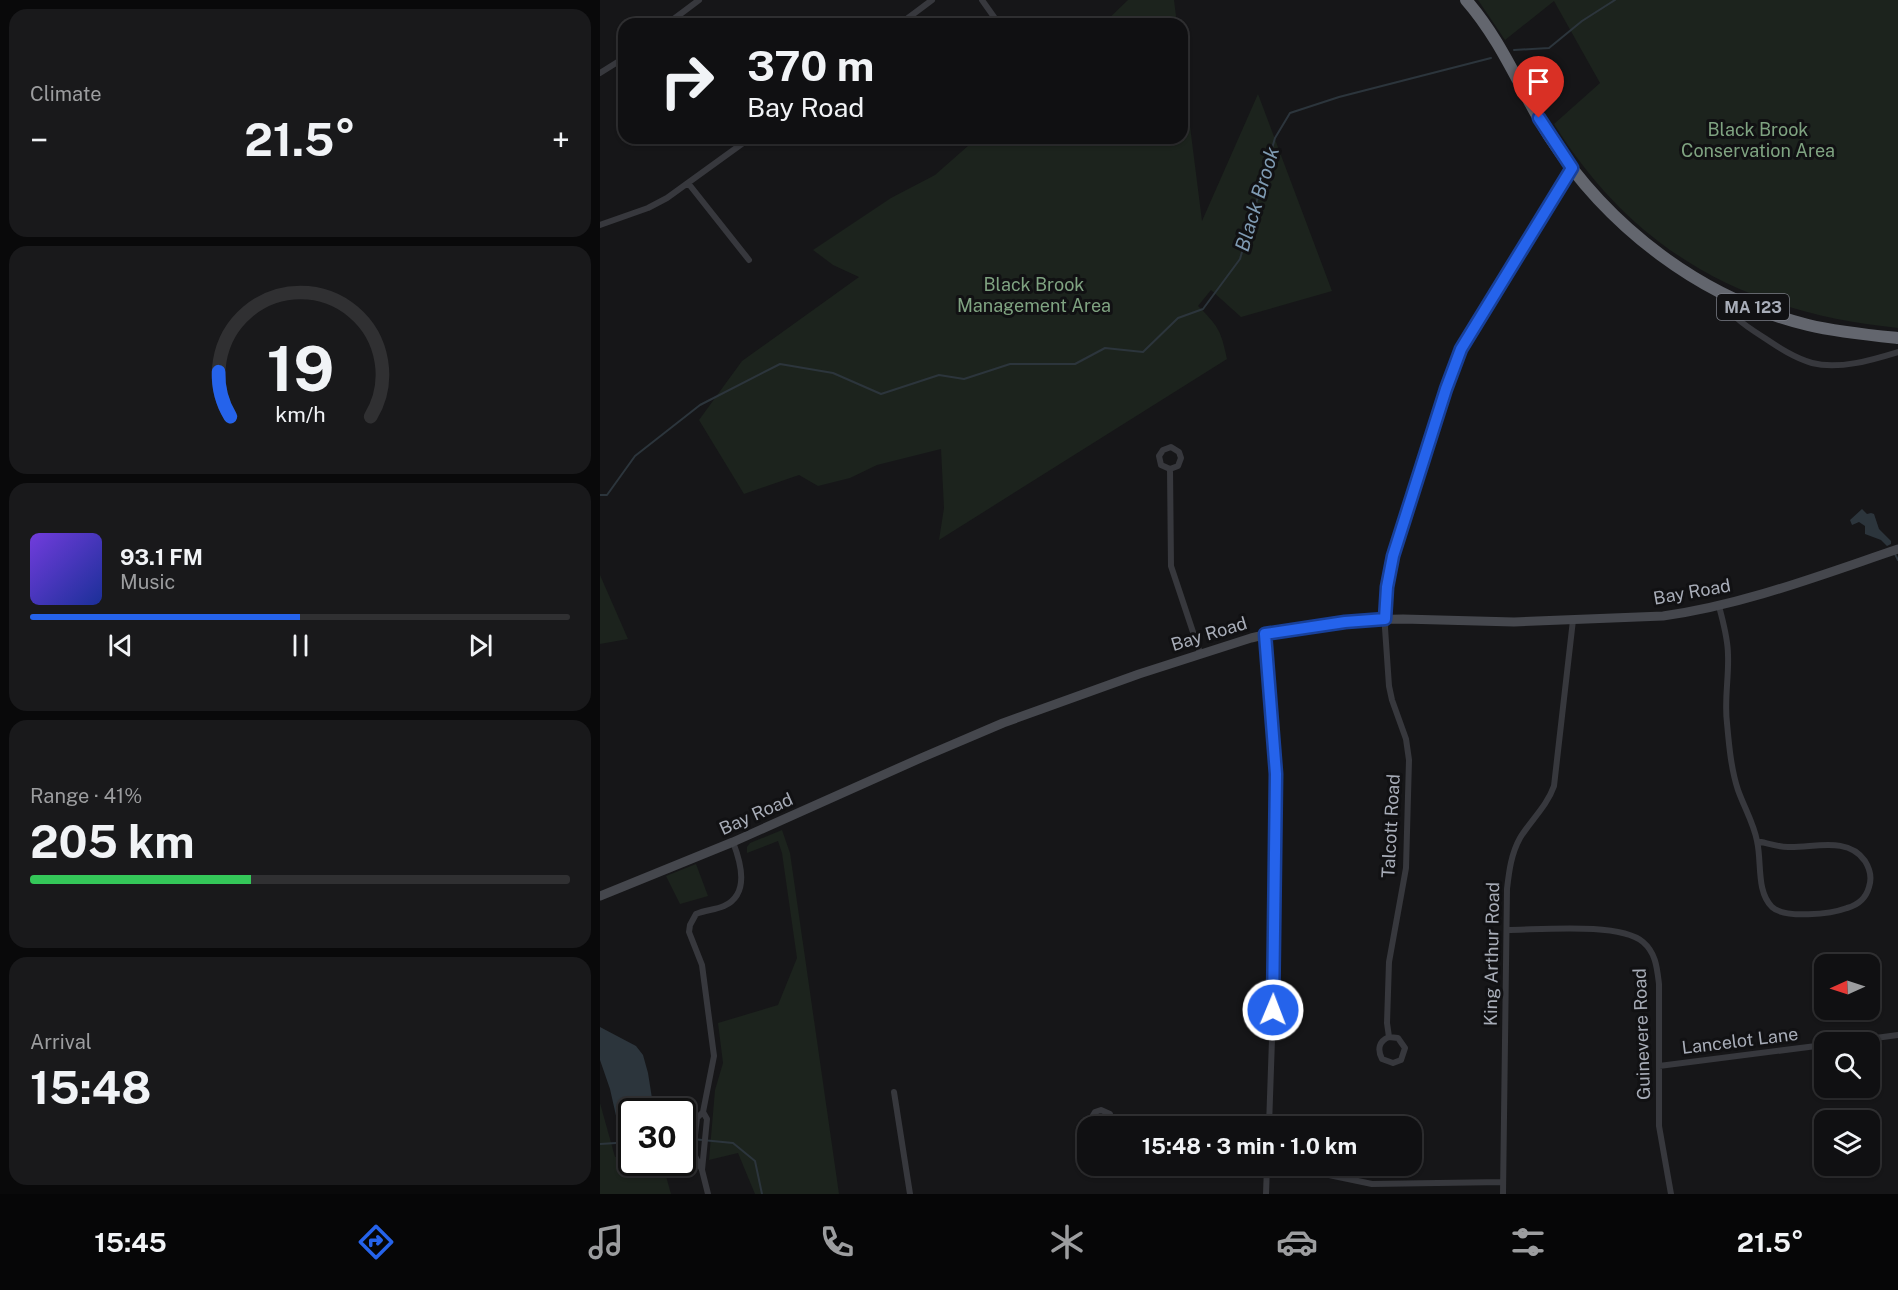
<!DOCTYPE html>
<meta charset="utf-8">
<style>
:root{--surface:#101012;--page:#19191b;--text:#f1f3f6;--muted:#9c9d9f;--line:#303032;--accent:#2563eb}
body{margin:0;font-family:"Public Sans",sans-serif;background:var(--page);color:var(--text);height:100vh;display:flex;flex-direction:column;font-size:22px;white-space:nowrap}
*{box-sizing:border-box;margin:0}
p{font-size:20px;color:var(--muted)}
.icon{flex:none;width:33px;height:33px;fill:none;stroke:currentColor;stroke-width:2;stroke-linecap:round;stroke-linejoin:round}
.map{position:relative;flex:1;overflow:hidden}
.panel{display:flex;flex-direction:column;gap:9px;padding:9px;background:#09090a;width:600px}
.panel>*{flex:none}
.banner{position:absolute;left:18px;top:18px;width:570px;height:126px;border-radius:18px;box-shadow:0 2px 4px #0004,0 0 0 2px var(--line);background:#101012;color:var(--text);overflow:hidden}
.needle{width:39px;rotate:267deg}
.fabs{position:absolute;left:1214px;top:954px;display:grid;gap:12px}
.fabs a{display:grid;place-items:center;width:66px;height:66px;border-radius:12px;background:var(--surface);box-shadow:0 2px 4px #0004,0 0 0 2px var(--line);font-size:30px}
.speed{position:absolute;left:18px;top:1098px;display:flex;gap:12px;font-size:30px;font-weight:700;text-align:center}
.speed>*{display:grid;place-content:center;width:78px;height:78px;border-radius:50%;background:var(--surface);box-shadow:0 2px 4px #0004,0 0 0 2px var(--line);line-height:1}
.speed .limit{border:3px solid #111;border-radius:9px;background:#fff;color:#111}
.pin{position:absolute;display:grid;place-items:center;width:51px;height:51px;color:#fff;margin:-62px -26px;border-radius:50% 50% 50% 0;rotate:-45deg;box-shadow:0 0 6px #0007}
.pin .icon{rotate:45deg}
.me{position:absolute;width:66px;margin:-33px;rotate:1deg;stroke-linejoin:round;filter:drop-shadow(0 0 4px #0008)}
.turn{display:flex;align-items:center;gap:21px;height:126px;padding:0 30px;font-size:27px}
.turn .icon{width:78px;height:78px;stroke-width:2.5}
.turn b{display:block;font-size:42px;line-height:51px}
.big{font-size:45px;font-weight:700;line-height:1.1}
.panel .widget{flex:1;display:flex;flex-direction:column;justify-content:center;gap:9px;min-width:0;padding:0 21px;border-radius:18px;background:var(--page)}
.panel .dial{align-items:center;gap:0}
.dial svg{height:156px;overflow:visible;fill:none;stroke:var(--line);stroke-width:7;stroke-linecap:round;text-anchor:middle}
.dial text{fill:var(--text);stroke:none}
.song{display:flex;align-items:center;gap:18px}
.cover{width:72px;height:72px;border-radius:9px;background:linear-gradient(135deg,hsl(260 70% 55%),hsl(230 70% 35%))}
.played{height:6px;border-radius:3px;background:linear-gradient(90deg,var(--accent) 50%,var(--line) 50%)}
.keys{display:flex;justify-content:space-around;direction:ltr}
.heat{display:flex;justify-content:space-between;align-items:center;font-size:33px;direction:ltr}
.charge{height:9px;border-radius:4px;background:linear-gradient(90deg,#34c759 41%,var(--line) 0)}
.trip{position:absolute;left:477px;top:1116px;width:345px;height:60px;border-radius:18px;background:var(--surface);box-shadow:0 2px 4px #0004,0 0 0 2px var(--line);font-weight:700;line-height:60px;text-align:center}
.menu{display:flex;height:96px;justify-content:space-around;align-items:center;background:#060607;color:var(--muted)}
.menu .icon{width:42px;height:42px}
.menu .active{color:var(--accent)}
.menu b{font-size:27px;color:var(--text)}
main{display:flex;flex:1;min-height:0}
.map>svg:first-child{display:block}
.green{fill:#1c231d}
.water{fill:#2c353c}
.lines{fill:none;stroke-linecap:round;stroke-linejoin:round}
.stream{stroke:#2c353c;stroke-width:2}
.street{stroke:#37383d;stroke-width:6}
.secondary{stroke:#45474d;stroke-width:9}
.highway{stroke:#63666e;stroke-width:12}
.route-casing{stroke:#184099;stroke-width:15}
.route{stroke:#2563eb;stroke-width:10}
.labels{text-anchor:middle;stroke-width:6;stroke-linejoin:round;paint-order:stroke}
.shield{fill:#111113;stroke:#7b7e86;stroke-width:1.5}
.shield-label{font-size:16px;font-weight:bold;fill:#a8adb8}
.park-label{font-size:18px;fill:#7fa381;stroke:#111113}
.street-label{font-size:18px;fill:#a8adb8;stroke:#111113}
.water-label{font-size:20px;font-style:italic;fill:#7f9bb3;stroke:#111113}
</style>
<main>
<section class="panel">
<div class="widget"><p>Climate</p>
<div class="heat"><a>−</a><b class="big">21.5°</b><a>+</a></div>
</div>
<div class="widget dial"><svg viewBox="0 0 100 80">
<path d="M14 69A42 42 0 1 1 86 69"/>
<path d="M14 69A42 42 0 0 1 8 46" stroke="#2563eb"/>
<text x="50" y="56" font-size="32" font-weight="700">19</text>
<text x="50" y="72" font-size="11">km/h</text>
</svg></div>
<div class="widget">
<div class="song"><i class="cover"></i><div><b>93.1 FM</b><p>Music</p></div></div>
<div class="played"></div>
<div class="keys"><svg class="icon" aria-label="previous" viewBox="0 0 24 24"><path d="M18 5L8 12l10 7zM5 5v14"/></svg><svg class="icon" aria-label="pause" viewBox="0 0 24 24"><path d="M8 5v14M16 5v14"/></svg><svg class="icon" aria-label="next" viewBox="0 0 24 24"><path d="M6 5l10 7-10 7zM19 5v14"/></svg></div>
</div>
<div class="widget"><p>Range · 41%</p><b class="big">205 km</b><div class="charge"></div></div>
<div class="widget"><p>Arrival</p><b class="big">15:48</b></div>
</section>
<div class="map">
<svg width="1298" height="1194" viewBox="0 0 1298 1194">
<rect width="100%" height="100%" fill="#161618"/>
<path class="green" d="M528 0H574L577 24H503Z
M878 0H1298V328C1148 313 1035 254 954 124L1000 83 954 1 905 40Z
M582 63 602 221 658 94 732 291 641 317 611 290 598 306C618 326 621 330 627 359L339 540 344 508 341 449 277 465 250 478 218 486 199 475 144 494 99 420 142 361 259 277 233 265 213 250 291 198 335 175 377 138H582Z
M0 575 28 639 0 644Z
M182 830 190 853 239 1194H155L138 1153 109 1160 115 1090 123 1063 118 1023 178 1005 197 958 182 853 178 841 147 853V847L150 843Z
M96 864 108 896 80 904 66 876Z
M0 1103 15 1157 31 1155 32 1162H82L83 1149H86L90 1162 64 1169 71 1194H0Z"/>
<path class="water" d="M1262 509 1267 514 1271 513 1274 514 1279 529 1291 541V544L1287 546 1281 540 1265 534V526L1259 522 1252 525 1250 520Z
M0 1027 36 1046 43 1055 48 1073 54 1111 32 1112 31 1133H22L19 1129 10 1089 0 1060Z"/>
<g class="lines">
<path class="stream" d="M914 50 949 48 982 21 1015 0
M0 495H7L35 456 100 405 180 364 233 373 281 394 339 375 364 379 410 364H475L505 348 543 352 578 318 603 309 640 259 675 138 690 113 739 97 891 58
M1295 554 1298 560
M82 1138 133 1143 155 1161 162 1194
M0 1144 32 1142"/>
<path class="street" d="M382 0 399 24
M67 24 99 0
M300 24 332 0
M0 73 24 58
M88 183 149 260
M0 225 48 208 67 198 150 138
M1118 293C1131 316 1141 323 1163 337 1178 347 1194 358 1212 363 1239 370 1272 360 1298 352
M570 469 561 465 559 456 563 450 571 447 579 452 581 458 578 466 570 469 571 566 600 653
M1119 606C1123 622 1128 638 1128 655 1129 678 1124 700 1127 723 1129 745 1131 769 1138 790 1144 807 1154 824 1157 841 1162 862 1156 891 1172 907 1185 919 1231 914 1247 908 1258 905 1266 898 1269 887 1272 878 1270 869 1265 861 1248 836 1214 848 1188 847 1178 847 1167 843 1157 841
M665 634 676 774 673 1010 669 1126
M907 930C939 930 1019 922 1043 942 1056 953 1057 968 1059 984V1126L1071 1194
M789 1037 798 1038 805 1048 801 1060 793 1063 782 1059C777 1049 779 1041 789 1037L787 1023 789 962 806 868 809 760 806 739 792 700 789 686 785 628 787 587 792 563 827 447 861 349 972 168
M1246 1042 1298 1035
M1059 1066 1224 1045
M294 1092 310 1194
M511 1121 548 1126
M495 1126 492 1117 495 1112 501 1110 510 1114 511 1121 508 1126
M686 1166 772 1184 903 1182
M102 1170 107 1119 103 1112
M108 1194 102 1170 93 1152 97 1118 103 1112 114 1056 102 965 89 932 90 925 96 914C105 910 115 910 124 906 150 894 141 863 133 842
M666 1194 667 1166
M903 1194 907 889C909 872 911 854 920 838 931 820 947 806 954 786L973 620"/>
<path class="secondary" d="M0 896 133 842 321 758 403 723 539 674 651 638 695 628 757 620 803 619 914 622 1063 616C1143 605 1221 575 1298 549"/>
<path class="highway" d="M866 0C902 41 921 91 949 136 1008 227 1101 299 1208 325 1237 332 1268 335 1298 338"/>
</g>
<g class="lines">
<defs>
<path id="route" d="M673 1010 676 774 665 634 745 622 785 619 787 587 793 556 846 389 861 349 972 168 939 118"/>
</defs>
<use href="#route" class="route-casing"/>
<use href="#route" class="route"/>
</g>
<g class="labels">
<rect class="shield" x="1117" y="294" width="72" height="26" rx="4.5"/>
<g class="shield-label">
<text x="1153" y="313">MA 123</text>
</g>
<g class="park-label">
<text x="1158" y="136">Black Brook<tspan x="1158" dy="21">Conservation Area</tspan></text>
<text x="434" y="291">Black Brook<tspan x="434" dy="21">Management Area</tspan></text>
</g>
<g class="street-label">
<text transform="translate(1092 592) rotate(-10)" y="6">Bay Road</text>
<text transform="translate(609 634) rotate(-17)" y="6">Bay Road</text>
<text transform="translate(156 814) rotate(-24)" y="6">Bay Road</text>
<text transform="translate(791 826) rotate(-87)" y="6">Talcott Road</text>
<text transform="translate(892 954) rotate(-89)" y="6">King Arthur Road</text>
<text transform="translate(1042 1034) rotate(-92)" y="6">Guinevere Road</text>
<text transform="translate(1140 1041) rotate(-7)" y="6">Lancelot Lane</text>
</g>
<g class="water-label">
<text transform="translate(657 199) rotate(-73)" y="7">Black Brook</text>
</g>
</g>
</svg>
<div class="fabs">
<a><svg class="needle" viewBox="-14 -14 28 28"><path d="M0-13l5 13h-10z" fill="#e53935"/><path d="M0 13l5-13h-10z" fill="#9c9d9f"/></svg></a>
<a><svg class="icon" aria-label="search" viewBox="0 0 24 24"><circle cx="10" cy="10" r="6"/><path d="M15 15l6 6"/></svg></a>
<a><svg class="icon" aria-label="layers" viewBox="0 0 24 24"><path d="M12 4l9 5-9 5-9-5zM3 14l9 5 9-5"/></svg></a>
</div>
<div class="speed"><div class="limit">30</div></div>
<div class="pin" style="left:939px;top:118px;background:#d93025"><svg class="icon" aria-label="arrive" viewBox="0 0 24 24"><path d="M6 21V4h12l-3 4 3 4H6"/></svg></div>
<svg class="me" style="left:673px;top:1010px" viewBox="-20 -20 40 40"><circle r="17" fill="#2563eb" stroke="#fff" stroke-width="3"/><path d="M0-11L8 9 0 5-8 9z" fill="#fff"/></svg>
<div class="trip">15:48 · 3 min · 1.0 km</div>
<div class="banner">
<div class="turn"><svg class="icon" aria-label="right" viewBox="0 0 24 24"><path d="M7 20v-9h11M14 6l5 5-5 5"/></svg><div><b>370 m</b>Bay Road</div></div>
</div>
</div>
</main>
<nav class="menu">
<b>15:45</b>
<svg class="icon active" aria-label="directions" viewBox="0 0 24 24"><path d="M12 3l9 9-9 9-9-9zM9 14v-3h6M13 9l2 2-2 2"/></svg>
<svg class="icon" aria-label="music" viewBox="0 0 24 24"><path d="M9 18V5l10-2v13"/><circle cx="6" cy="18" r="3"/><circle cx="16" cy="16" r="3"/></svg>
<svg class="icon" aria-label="phone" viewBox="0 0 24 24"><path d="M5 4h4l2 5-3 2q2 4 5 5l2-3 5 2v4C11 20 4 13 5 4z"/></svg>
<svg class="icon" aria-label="climate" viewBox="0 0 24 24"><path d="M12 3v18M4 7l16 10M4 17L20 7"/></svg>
<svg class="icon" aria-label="car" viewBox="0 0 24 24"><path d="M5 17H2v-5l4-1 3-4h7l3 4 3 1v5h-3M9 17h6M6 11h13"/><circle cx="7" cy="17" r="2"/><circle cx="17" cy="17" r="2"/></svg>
<svg class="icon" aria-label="filters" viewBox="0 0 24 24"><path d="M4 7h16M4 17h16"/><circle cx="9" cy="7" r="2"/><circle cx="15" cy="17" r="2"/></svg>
<b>21.5°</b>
</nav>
